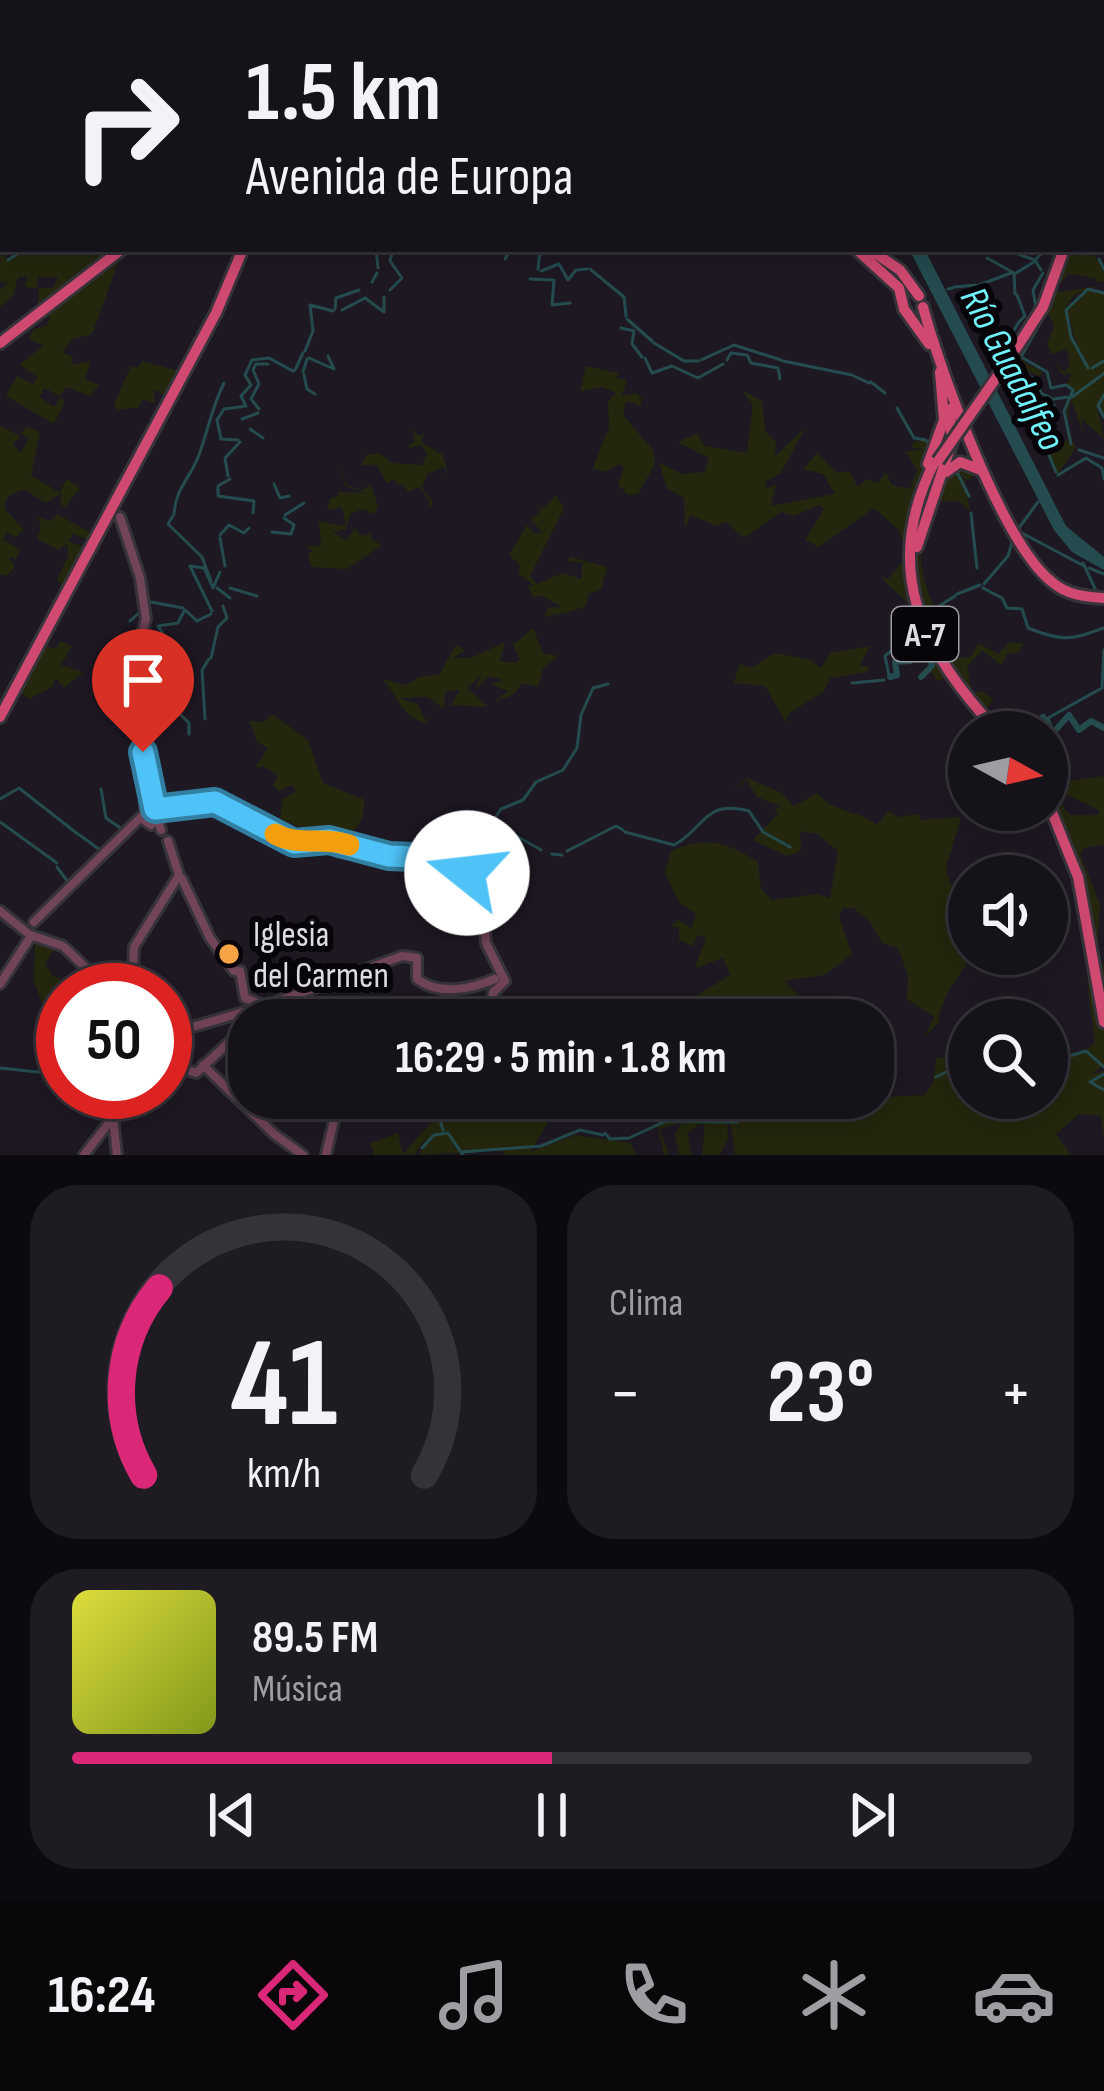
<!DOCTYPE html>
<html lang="es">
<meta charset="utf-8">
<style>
:root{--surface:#16121a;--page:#1f1b23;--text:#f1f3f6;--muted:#9e9ea2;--line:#353239;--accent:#db2777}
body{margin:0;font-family:"Sofia Sans Condensed",sans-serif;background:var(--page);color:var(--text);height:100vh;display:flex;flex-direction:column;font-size:45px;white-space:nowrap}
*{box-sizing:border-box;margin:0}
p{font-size:39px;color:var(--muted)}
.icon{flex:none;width:66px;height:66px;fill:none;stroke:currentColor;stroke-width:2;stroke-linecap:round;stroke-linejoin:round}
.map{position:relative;height:1155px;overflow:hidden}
.side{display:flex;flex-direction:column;gap:30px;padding:30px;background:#0c0a0e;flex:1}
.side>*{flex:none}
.banner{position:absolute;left:0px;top:0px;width:1104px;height:252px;box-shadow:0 6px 30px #0003,0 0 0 3px var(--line);background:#16121a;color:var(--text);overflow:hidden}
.needle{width:78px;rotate:98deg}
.fabs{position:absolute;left:948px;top:711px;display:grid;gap:24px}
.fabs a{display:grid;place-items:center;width:120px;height:120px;border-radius:50%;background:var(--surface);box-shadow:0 6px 30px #0003,0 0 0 3px var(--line);font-size:60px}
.speed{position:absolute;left:36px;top:963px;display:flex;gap:24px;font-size:60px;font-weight:700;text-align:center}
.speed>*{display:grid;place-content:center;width:156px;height:156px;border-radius:50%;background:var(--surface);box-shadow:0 6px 30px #0003,0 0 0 3px var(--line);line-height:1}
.speed .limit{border:18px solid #d22;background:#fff;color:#111}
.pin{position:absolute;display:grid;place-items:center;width:102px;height:102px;color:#fff;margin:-123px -51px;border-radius:50% 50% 50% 0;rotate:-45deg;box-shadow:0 0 12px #0007}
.pin .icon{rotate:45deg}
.me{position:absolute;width:132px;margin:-66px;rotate:286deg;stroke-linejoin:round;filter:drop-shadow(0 0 9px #0008)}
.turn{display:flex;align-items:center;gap:42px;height:252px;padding:0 48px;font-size:54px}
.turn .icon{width:156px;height:156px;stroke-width:2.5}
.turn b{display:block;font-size:84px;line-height:102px}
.big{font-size:90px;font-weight:700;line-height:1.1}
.side .widget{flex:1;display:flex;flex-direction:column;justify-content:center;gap:18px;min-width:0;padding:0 42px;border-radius:48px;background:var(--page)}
.side .dial{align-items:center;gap:0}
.dial svg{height:312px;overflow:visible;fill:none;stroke:var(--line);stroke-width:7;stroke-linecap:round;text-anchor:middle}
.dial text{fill:var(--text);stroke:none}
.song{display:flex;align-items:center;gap:36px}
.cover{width:144px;height:144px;border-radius:18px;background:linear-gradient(135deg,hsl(60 70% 55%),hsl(70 70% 35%))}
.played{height:12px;border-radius:6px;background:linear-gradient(90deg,var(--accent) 50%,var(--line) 50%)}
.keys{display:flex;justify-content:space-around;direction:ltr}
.heat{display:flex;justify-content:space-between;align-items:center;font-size:66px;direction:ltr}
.side .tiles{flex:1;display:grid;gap:30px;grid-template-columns:1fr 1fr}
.widget:last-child{grid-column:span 2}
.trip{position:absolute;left:228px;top:999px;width:666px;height:120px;border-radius:48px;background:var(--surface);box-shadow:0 6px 30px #0003,0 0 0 3px var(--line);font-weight:700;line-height:120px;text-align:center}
.menu{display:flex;height:192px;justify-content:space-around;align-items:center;background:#09070a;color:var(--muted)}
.menu .icon{width:84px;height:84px}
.menu .on{color:var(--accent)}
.menu b{font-size:54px;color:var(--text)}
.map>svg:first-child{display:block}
.green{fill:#24270d}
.water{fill:#244c4f}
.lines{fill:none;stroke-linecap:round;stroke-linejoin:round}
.stream{stroke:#244c4f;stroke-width:3}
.canal{stroke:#244c4f;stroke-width:6}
.secondary-casing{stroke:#37333b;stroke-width:14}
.highway-casing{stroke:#37333b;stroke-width:16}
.secondary{stroke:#72445a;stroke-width:8}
.highway{stroke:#d04971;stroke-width:10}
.highway-bridge-casing{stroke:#37333b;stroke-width:16;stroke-linecap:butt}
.highway-bridge{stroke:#d04971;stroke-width:10}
.route-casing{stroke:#337fa1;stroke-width:30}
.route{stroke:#4fc3f7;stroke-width:21}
.slow{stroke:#f59e0b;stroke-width:21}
.poi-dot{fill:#f5a345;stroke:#070509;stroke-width:4.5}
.labels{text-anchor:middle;stroke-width:12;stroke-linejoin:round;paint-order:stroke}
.shield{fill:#070509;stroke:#9e9ba2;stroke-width:3}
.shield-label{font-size:33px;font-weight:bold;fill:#dfdbe3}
.poi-label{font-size:36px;fill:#dfdbe3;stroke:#070509;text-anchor:start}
.water-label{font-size:39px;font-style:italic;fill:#70f2fb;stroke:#070509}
</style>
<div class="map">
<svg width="1104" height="1155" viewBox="0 0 1104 1155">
<rect width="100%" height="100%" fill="#1e1823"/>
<path class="green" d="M0 245 8 261 31 249 111 254 38 303 39 288H53L58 277H38L37 288 25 287 27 276 18 277 13 296 0 307V290L8 283 0 281Z
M1066 249H1089L1104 270V282H1097L1095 278 1068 274 1054 293 1097 286 1074 295 1065 309 1083 368 1067 310 1088 289 1104 294V416L1097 407 1104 438 1081 419 1083 433 1071 399 1066 428 1076 447 1058 474 1043 442 1069 441C1064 422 1065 409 1074 392L1066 385 1072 374H1062L1054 360 1064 372 1070 365 1067 349 1052 354 1047 344 1054 325 1048 314 1021 353 1025 363 1043 372 1040 376 1008 365 1031 332Z
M121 255 92 334 73 339 62 352 73 357 71 365 91 361 85 379 99 385 90 396 66 387 60 396 44 388 40 397 54 407 60 398 65 401 54 424 6 396 17 376 33 384 37 377 20 365 43 345 29 340 33 329 47 326 50 317 35 319Z
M142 361 182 372 168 397 153 389 155 403 143 399 139 407 118 410 114 404 131 366 138 368Z
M586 366 618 373 617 379H627L622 396 636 393 642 399 640 406 626 401 623 415 653 450 655 464 638 494 628 495 618 484 624 468 619 464 605 472 593 468 609 427 608 402 616 393 603 387 580 391Z
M742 390 762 401 765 431 776 442 775 456 805 428 781 473 765 482 766 489 776 484 771 506 835 494 823 474 803 469 817 453 838 473 849 471 858 487 867 479 878 483 886 472 892 485 910 489 917 470 906 452 922 449 911 447 915 441H926L931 448 937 442C902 524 902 621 959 693L945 678 936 681 934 674 924 672 931 663 928 650 913 638 910 605 881 578 888 579 907 556 899 530 874 508 819 547 805 540 824 509 819 505 794 516 781 512 744 538 726 522 717 526 690 515 685 530 684 498 667 488 659 462 681 474 705 472 709 458 678 442 697 433 705 446 747 453 753 405Z
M0 426 20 436 13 445 20 453 29 439 21 434 26 426 40 432 31 475 60 493 66 479 80 488 65 507 60 504 61 493 46 503 24 489 8 496 4 508 24 530 16 537 7 533 3 539 20 550 16 559 9 557 15 567 7 576 0 574Z
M412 427 418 436 424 434 421 442 443 455 449 479 444 467 427 474 422 488 432 500 431 506 427 507 430 501 419 487 408 492 403 484 396 485V479L387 483 377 465H361L366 455 379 453 392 463 422 465 427 453 421 445 406 448 415 441Z
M340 457 346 485 362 490 371 484 378 507 374 514 363 509 350 514 346 529 333 532 346 540 355 528 362 536 371 532 372 540 382 545 347 569 311 567 308 552H313L307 545 321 547 319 521 346 526 342 507 327 510 330 499 339 496 337 492 366 493 345 486Z
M960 463C974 463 979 469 986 481L978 471 968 481 953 468 965 481 970 511 959 501H938C910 527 920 578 934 606L944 607 942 624 958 658 971 657 978 643 998 654 1009 642 1024 644 1018 653H1008L1001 665 982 650 967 667 972 693 982 691 994 700 986 710C933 654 894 575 934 500 941 486 945 470 960 463Z
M556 495 564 508 530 576 537 584 563 573 581 579 583 563 567 561 571 557 607 567 601 590 588 594 586 606 541 622 569 611 545 617 548 608 561 607 541 595 533 598 528 585 535 586 518 573 520 565 509 555 527 525 535 534 543 532 530 520 541 511 534 505 542 509Z
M57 514 95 535 92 541 73 534 69 541 88 549 67 589 57 580 68 556 67 544 59 550 37 539 41 528 38 517 50 521Z
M533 628 543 653 558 656 543 669 538 687 522 683 514 694 493 703 508 691 492 685 502 680 489 676 475 690 481 676 467 688 488 707 451 705 460 690 445 692 444 709 428 697 400 698 418 704 425 721 434 716 425 723C399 715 399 696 382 679L406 685 421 676 439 675 456 645 465 650 454 658H471L505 642 500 661 515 663 520 659 513 645Z
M60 641 72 646 61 665 83 672 64 688 56 678 52 687 29 699 20 692 46 646 56 649Z
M870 646 860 665 869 667 867 672 830 678 824 691 787 715V724L765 686 734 683 739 664 751 668 775 653 811 660 821 668 831 653Z
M272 714 308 740 323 783 365 800 362 819 346 841 385 839 381 851 314 840 316 833 280 819 283 799 296 791 292 785 279 791 273 786 278 775 263 766 255 768 268 748 257 742 250 721 264 722Z
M1104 776V844L1084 848 1080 854 1100 905 1097 949 1104 968V1000L1083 873 1047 780 1053 781 1056 798 1070 815H1098L1099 810 1063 793 1054 783Z
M747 778 782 793 794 806 817 793C835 815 859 809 877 825L889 811 898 817 918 814 922 820 961 817 946 868 953 891 964 894 960 902 969 915 972 954C958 981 943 990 938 1024L925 1036 934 1017 907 999 908 976 898 948 882 943 870 921 853 908H843L839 916 852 954 824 975 784 981 802 999 803 1020H731L709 1012 702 1020 704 1015 693 1010 696 996 730 975 723 958 695 968 706 937 698 935 693 946 679 940V927L670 926 679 920 691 928 696 914 679 902 665 873 671 851C706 836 726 842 758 862L761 889 772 900 816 894 830 898 838 851 817 834 800 831 801 851 787 856 753 840 778 814 774 808 782 807 757 797 747 780 724 798Z
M35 937 57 945 45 963 53 976 76 985 75 977 96 978 114 990H73L69 985 63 990V1020L47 1017 34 981Z
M1089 969 1104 1031V1065L1092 1074 1104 1071V1140L1101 1116 1079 1114 1056 1134 1071 1155H735L730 1121 743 1113 744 1109 720 1099 740 1111 729 1119 698 1098H765L780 1111 812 1098H873V1086L884 1097 924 1095 933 1083 936 1058 969 1057V1098H1047V1064L1083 1053 1095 1043C1094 1027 1084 980 1089 969Z
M428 1098H545L535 1116 556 1109 530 1152 575 1135 630 1143 636 1155H505L502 1150 419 1155 427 1137 414 1155H374L370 1143 398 1133 403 1154 436 1117Z
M604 1098H614L613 1108 617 1098 626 1102 643 1098 633 1108C676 1095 688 1092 727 1121L728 1140 719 1155H702L705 1125 701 1124 688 1133 691 1155H679L675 1133 683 1122 660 1129 669 1155H664L658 1127 634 1135 662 1121 657 1108 620 1119 599 1113Z"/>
<path class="water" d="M909 249H924L927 254 1066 526 1104 557V570L1072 552 1054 530Z"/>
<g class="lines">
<path class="stream" d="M285 0 289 3
M448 0 461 3
M683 0 685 3
M761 0V3
M504 3 506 0
M863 3 865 0
M1094 3 1095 0
M1101 21H1104
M0 78 3 79
M0 119 3 118
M0 123 3 121
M1101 189 1103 190
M1102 208 1104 209
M1101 217 1104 218
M1101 246H1104
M376 249 378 268
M517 249H524
M1009 251 1035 260 1041 270
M987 258 1014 273
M505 259 511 249
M1036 259 1046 249
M1099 259 1104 269
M8 260 25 249
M538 269 540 249
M590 269 624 297 626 316
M541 271 559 264 568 280 576 270 587 269
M1016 273 1034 262
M1014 274 1015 294
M530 279 552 280
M554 280 552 305 570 303
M372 282 377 273
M979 285 1011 273
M954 287 976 285
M948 289 952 288
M390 290 402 278 390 261 393 249
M1017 295 1025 316 1020 321
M1036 308 1033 290 1043 273
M335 309 336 298 359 290
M342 310 365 298 384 312V297
M627 319 652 341
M621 328 634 331 632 344 642 357
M654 343 684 361H698
M928 346 937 371
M305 351 313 331 310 305 333 311
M1022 355 1041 322
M309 358 334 369 328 356
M645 358 652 373 672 366 698 378 723 364
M1023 358 1047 372 1051 388 1066 385 1073 390 1064 411 1071 444
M701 360 734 345 781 360
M727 360 731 353 747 355 751 363 778 368 780 379
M783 361 852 375
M1002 361 999 355 1019 322
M1088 368 1071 337 1066 310 1088 289 1104 293
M1092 368 1104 361
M295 370 303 353
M1019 370 1036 380
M303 372 307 359
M1104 374V373
M304 375 307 389 315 394
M854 376 869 383
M871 382 885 393
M1037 383 1041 393 1051 398
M1104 395 1098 406 1104 417
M1072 397 1102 375
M1054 399 1067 397
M897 408 914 438 926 440 931 447
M259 409 251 399 259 384 253 370 256 364H268
M1021 418 1052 400
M242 419 258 413
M1046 426 1054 405
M250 429 263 438
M238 440 221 439 217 420 224 409 246 406 241 396 251 385 245 375 252 360 269 358 293 371
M1043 441 1056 472
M1079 450 1104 458
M957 472 969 496
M1058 475 1086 458 1102 468 1104 479
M228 476 225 458 240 442
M230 479 218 486V496L254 501 253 513
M274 484 280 498 289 496
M971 513 977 568
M174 514C176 487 190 479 199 455 208 430 212 407 224 383
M285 515 304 503
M173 516 168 524 202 557 211 581
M1018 529 1038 502
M272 532 291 534 294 525 284 518
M1020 532 1084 566
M220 535 229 525 244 533 249 528
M220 538 225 566
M1083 563 1098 595
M1089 568 1104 574
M984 584 1008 556 1014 536
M217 588 230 598
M230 588 257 596
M983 588 1002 598 1007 608 1022 609 1028 628C1063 642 1071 640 1104 628
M957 594 980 585
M936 608 955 596
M185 610 197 621 211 614
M184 611 178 623 158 626 167 640 156 656 191 681 179 713 189 723V734
M212 611 190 566 204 568 213 588 220 572
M130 621 151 602 183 608
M211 658 218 627 227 618 223 606
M889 675 885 656 912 634
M852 683 884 680
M205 719 202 670 209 659
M1052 729 1048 718 1102 688 1104 650
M101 789 106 818 122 829
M0 799 19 788 79 835
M0 822 57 863
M488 831 513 834 541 850
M625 832 674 845C706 828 703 799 749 811L763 832 790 847
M81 836 100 850
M305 847 318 845 337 857 371 859
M567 851 616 826 623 830
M412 852 485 832 501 809 523 800 536 782 563 770 577 748 581 715 593 688 608 684
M552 854 562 855
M57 867 68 882
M1047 1063 1086 1051 1104 1067
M0 1068 47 1073 63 1069
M1104 1074 1090 1082 1104 1090
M936 1077 969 1061
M433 1098 443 1130
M605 1133 610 1139 629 1138 666 1121 738 1122
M422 1148 434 1135 448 1133 463 1155
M462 1152 541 1146 580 1130 603 1135"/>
<path class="canal" d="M890 677 897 675 895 662 910 661 927 648 932 666 921 677
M1043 717 1052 734 1069 715 1079 730 1091 721 1104 728"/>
<defs>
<path id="secondary" d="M120 517 140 578 146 619 138 648 143 707
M139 752 143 708
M141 758 152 802
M154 809 215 802 277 834
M157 819 151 825 145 821V802L153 804 161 830
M279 838 299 844 334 840 458 866 481 891 486 943 505 981 493 993
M182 879 210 938 234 971H240L245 998 265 1006
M0 911 30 935 63 946 86 968
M34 922 143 815
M87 969 118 990
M0 984 31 936
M132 990 134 947 179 875 168 841
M276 1002 402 956 417 958V979C439 996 471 989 495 979
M276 1007 333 1020
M486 1017 494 991
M165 1035 261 1007
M203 1065 274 1134 303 1155
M166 1094 182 1068 196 1073 266 1008
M131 1095 166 1094
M111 1100 117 1155
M109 1110 105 1097 117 1092
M115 1119 133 1092
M84 1155 108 1124
M326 1155 339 1098"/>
<path id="highway" d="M1030 0V3
M1039 0V3
M321 3V0
M856 249 899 288 904 309 929 344
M869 249 900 270 919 296
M923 307C940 370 1002 543 1052 582 1067 595 1085 597 1104 598
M0 343 122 249
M1008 361 1043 307 1064 249
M950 409 951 432
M936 459C879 569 922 650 998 732
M928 464 944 420 940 372
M946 472 960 462 981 470
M917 547 951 445
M0 717 216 313 243 249
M1047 800 1078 877 1104 1022"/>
</defs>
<use href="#secondary" class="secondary-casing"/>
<use href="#highway" class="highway-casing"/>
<use href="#secondary" class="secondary"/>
<use href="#highway" class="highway"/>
<defs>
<path id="highway-bridge" d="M938 461 1008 361"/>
</defs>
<use href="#highway-bridge" class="highway-bridge-casing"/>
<use href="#highway-bridge" class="highway-bridge"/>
</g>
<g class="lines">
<defs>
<path id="route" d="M143 752 155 809 215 802 294 843 329 840 389 856 439 858 467 873"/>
</defs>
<use href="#route" class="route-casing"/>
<use href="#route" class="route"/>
<path class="slow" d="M275 834C299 847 322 836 349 845"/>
</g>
<circle class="poi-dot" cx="229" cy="954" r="12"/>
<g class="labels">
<rect class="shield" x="892" y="607" width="66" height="54" rx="9"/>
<g class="shield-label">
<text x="925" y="646">A-7</text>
</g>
<g class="poi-label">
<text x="253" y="946">Iglesia<tspan x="253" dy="41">del Carmen</tspan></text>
</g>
<g class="water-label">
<text transform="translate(1014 368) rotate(62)" y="14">Río Guadalfeo</text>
</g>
</g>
</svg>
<div class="fabs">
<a><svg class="needle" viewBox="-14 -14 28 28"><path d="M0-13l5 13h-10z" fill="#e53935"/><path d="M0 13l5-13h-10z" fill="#9e9ea2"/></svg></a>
<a><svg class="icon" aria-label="sound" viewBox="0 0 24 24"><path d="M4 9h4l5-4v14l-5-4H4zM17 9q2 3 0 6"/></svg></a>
<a><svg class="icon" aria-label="search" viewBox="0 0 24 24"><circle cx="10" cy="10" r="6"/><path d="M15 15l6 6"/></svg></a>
</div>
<div class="speed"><div class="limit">50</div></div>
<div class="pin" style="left:143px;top:752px;background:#d93025"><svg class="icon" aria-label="arrive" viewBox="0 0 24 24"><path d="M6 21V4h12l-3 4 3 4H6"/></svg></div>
<svg class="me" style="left:467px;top:873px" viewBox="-20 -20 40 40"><circle r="19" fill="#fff"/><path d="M0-13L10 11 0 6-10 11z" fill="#4fc3f7"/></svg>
<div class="trip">16:29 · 5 min · 1.8 km</div>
<div class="banner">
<div class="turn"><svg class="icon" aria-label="right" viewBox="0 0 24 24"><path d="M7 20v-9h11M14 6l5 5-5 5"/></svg><div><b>1.5 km</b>Avenida de Europa</div></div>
</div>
</div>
<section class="side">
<div class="tiles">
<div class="widget dial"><svg viewBox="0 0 100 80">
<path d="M14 69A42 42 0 1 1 86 69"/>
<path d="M14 69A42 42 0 0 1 18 21" stroke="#db2777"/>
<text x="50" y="56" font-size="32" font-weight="700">41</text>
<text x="50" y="72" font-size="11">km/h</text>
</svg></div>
<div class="widget"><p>Clima</p>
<div class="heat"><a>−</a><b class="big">23°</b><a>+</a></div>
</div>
<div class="widget">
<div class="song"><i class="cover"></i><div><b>89.5 FM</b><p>Música</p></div></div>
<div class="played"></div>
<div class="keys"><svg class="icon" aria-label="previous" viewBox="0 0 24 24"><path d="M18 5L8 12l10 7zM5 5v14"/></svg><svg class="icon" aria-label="pause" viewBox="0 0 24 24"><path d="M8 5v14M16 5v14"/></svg><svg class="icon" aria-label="next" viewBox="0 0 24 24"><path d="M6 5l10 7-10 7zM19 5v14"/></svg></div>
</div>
</div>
</section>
<nav class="menu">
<b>16:24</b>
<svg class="icon on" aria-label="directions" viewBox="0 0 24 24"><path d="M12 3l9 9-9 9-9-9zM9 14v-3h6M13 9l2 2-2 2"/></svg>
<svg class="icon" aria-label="music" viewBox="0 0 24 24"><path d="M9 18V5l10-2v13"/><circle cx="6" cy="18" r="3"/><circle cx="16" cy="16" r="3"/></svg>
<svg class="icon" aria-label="phone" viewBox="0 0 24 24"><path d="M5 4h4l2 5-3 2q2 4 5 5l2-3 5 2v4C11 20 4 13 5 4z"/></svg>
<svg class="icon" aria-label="climate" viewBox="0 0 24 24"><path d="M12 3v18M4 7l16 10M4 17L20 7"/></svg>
<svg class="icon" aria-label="car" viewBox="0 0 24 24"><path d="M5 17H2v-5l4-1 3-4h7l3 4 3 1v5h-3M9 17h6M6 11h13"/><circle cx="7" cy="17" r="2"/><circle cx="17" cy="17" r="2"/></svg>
</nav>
